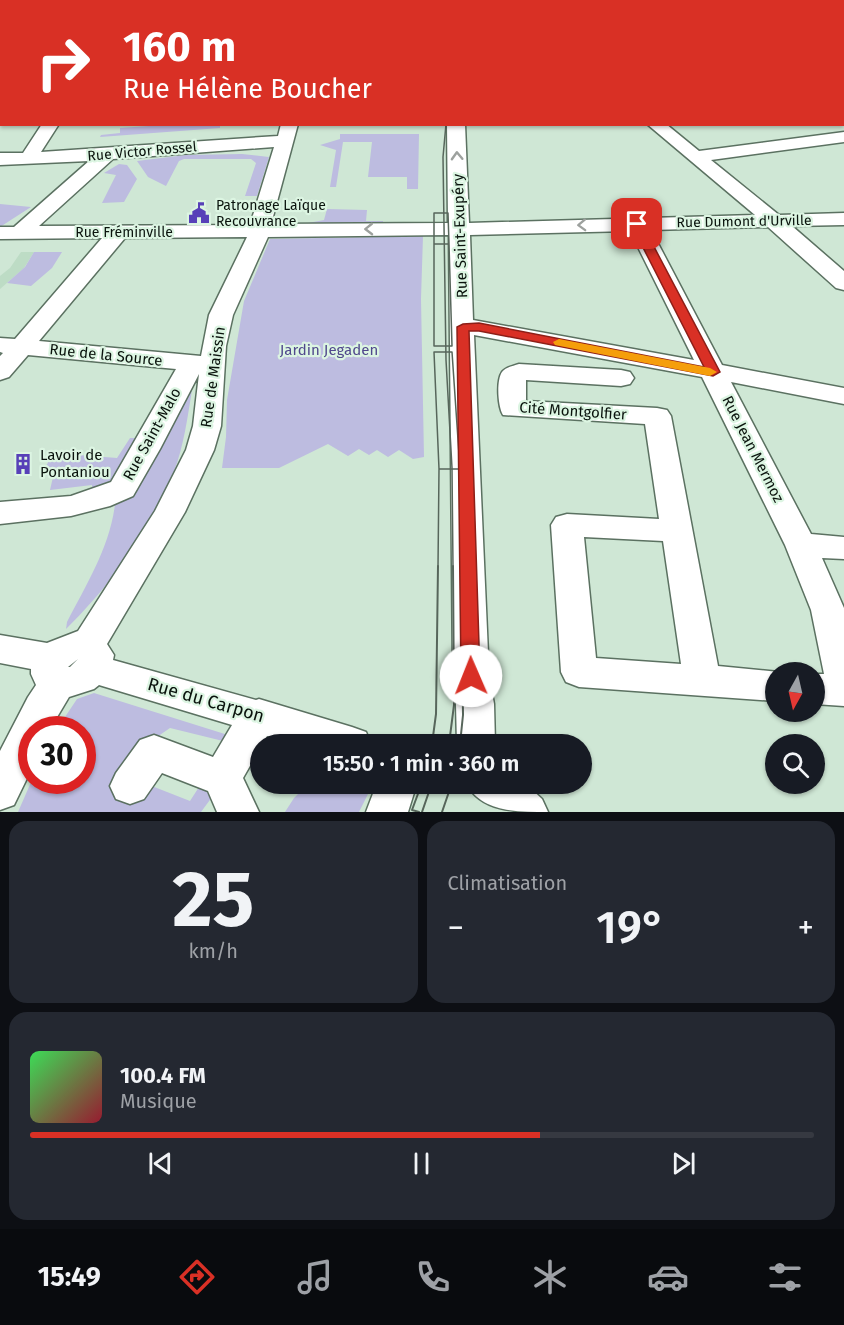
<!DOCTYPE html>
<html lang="fr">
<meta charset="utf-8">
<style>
:root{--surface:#171b24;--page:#242831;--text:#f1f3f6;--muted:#9ea1a6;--line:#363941;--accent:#d93025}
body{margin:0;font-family:"Fira Sans",sans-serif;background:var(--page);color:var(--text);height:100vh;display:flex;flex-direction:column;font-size:22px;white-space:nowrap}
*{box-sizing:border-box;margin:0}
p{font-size:20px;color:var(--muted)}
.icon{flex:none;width:33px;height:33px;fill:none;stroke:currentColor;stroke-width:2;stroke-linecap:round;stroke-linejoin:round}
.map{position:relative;height:812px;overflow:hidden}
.drawer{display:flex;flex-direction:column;gap:9px;padding:9px;background:#0d0f14;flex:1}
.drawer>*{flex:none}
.top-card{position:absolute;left:0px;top:0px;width:844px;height:126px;box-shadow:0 2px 4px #0004;background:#d93025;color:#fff;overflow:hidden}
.needle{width:39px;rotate:188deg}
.buttons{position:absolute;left:765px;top:662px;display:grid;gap:12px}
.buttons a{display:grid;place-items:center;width:60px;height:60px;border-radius:50%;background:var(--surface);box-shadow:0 2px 4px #0004;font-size:30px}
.speed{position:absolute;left:18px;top:716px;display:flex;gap:12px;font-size:30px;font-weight:700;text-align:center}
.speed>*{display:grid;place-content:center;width:78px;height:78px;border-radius:50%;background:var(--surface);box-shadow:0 2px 4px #0004;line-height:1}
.speed .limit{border:9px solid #d22;background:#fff;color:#111}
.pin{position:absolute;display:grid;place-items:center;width:51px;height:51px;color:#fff;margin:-26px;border-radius:12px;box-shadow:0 3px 9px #0006}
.me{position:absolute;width:66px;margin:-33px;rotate:359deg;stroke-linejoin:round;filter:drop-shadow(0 0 4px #0008)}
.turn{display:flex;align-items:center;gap:21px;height:126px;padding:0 24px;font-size:27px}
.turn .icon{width:78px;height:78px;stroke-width:2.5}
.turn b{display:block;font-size:42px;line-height:51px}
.big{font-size:45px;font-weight:600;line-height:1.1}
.drawer .card{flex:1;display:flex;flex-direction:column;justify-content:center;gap:9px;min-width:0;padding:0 21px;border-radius:18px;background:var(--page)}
.drawer .dial{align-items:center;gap:0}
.dial b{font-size:78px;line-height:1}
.song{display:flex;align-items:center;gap:18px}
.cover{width:72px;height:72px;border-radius:9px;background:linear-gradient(135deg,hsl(130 70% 55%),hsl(350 70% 35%))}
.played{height:6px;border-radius:3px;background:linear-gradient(90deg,var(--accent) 65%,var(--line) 65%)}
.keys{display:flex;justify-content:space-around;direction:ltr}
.heat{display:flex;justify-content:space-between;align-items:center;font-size:33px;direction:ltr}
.drawer .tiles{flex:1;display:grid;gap:9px;grid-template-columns:1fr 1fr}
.card:last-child{grid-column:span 2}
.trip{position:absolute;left:250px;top:734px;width:342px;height:60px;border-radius:30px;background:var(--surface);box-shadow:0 2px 4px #0004;font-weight:600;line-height:60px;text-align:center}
.dock{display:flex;height:96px;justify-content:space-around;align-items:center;background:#090b0e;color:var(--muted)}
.dock .icon{width:42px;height:42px}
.dock .active{color:var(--accent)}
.dock b{font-size:27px;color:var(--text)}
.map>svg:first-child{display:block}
.built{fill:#bddcc5}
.green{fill:#bdbce0}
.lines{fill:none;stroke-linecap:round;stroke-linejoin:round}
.minor-casing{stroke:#5b7161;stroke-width:3}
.minor{fill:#fff;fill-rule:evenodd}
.tram-far1{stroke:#57665b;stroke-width:1.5}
.tram{stroke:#57665b;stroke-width:2}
.oneway{stroke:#9da19e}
.route{fill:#d93025;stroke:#8d1f18;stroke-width:1.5}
.slow{fill:#f59e0b}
.labels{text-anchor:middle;stroke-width:4.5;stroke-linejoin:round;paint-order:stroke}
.far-street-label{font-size:14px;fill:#0a130d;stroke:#dcf5e2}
.far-poi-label{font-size:14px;fill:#0a130d;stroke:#dcf5e2;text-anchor:start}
.street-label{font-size:15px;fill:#0a130d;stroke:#dcf5e2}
.park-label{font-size:15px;fill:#50488c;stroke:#dcf5e2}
.poi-label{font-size:15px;fill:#0a130d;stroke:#dcf5e2;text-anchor:start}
.near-street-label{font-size:18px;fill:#0a130d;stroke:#dcf5e2}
</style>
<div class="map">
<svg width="844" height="812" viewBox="0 0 844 812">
<rect width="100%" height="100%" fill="#cfe7d5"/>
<path class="built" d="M21 252H34L24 268 0 289V276L10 268Z"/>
<path class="green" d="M163 125H220V128L100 137 101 135 120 133V128Z
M340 134H419L418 189H407V177H368L372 142H343L336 187H330L336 150 320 145 340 139Z
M242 154 269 157 257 196H245L256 163 251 159H184L179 161 166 186 148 177 137 161 186 155Z
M119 164 127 165 137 179 124 202 102 203 116 175 104 173Z
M0 204 31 207 0 227Z
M327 209 367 210 366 221H383V223H308L324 220Z
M423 236 421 299 424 457 413 459 399 450 388 457 377 450 369 455 359 449 348 456 328 444 279 468H222L226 437 227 400 244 301 270 239Z
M34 252H62L52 268 31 286 7 283 25 267Z
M194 378C189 406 186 435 177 463 155 525 112 584 66 629L67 622C86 585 110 547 115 504L121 499Z
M130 438H141L111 482 92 489V485L50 490 53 477 41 474 54 453 117 458Z
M94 693 228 735 223 741 170 728 151 741 139 781 190 801 199 787 215 793 201 812H18L32 780H82V729H57L77 699Z
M309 783H364L372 786 359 812H285L294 798Z"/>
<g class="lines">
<defs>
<path id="minor" d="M74 0H118L73 2Z
M134 0H147L133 2Z
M270 0H318L269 2Z
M447 0H459V2H447Z
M495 0H508L509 2H496Z
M599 0H614L615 2H600Z
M692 0H710L691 2Z
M780 0H795L796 2H781Z
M0 1 4 2H2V9Z
M843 39H844V47H843Z
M0 45H2V54H0Z
M843 61H844V71H843Z
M0 76H2V86H0Z
M843 111H844V122H843Z
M42 124H59L41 152 278 136 281 124H298L271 224 448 223 447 124H465L469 223 755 215 647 124H666L699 151 844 132V142L711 160 779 215 844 213V225L792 226 844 271V290L836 288 768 227 651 230 722 365 844 388V404L731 382 811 534 844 537V559L822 558 844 608V706L814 704V674H824L811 610 785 545 702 377 474 335 489 676 494 704 495 744H457L456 704 453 676 449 235 268 237 233 315 226 346 221 426 214 450 185 512 107 644 114 655 113 660 256 700 259 699 352 727 366 732 371 744H296L267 736 243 778 259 812H217L208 791 162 773 144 799 130 804 116 799 110 786 116 773 140 740 154 735 213 757 232 725 99 685 94 689 69 697 50 729H32V768L14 805 0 810V751L28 697 36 685 31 674V669L0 663V635L47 643 78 631 155 511 186 450 193 426 199 374 160 449 133 496 110 506 71 516 0 524V502L71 496 111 482 176 369 28 355 9 377 0 380V356L3 353 0 352V338L15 339 102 238 0 239V227H14L89 161 0 165V153H23ZM274 147 250 225 39 226 113 159ZM630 231 694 360 473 320 470 235ZM247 237 209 315 201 356 39 341 125 238ZM78 659 70 667H68Z
M519 364 621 370 630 372 634 378 630 384 621 386 526 380V401L657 408 667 410 671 416 718 666 779 672H776V701L579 687 566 682 561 672 551 525 556 517 567 514 659 519 645 424 503 415C498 407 496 381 502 372 506 367 513 366 519 364ZM584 537 663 541 681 664 596 658Z
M377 783H417L408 812H366Z
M466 783H525L542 799 548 812C516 812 481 812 466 783Z"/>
</defs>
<use href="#minor" class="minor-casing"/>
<use href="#minor" class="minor"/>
<path class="tram-far1" d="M446 124 443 157 446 360 452 468 453 567
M434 213H448L449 244H434Z
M434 244H449L452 346H434Z
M434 352H452L460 469H439Z
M438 567 439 469H459"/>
<path class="tram" d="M432 744 436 714 438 566
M449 744 454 705 453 566
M460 744 463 715 462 645
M419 812 412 810 422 783
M422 812 432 783
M442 812 452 783"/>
</g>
<defs><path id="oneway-chevron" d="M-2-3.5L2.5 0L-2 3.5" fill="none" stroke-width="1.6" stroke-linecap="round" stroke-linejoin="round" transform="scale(1.5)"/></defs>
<g class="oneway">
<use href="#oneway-chevron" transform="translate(457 156) rotate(-92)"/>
<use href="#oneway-chevron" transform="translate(582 225) rotate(178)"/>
<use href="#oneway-chevron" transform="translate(369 229) rotate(179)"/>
</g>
<path class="route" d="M633 221 642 224 720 372 713 376 479 331H469L480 676 477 681 471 683 464 681 461 676 457 327 463 324 479 323 704 367 631 224Z"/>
<path class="slow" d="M559 339 710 368 717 372 710 376 555 345 553 342Z"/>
<defs>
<symbol id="civic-bare" viewBox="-9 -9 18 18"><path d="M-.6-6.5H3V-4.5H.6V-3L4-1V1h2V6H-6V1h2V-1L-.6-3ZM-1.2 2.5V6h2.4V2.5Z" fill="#5740b8" stroke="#dcf5e2" stroke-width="2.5" paint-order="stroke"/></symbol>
<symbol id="building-bare" viewBox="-9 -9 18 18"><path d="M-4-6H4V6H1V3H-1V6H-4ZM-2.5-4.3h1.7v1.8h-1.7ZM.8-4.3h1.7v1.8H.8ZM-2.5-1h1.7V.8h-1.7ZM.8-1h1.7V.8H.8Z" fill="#5740b8" stroke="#dcf5e2" stroke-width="2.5" paint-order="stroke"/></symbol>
</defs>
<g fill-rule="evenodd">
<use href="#civic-bare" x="184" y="198" width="30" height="30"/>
<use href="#building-bare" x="8" y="449" width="30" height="30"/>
</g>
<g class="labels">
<g class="far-street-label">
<text transform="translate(142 151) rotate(-5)" y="5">Rue Victor Rossel</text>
<text transform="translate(744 221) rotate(-1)" y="5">Rue Dumont d'Urville</text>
<text x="124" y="237">Rue Fréminville</text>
</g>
<g class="far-poi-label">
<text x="216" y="210">Patronage Laïque<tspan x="216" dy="16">Recouvrance</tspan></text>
</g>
<g class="street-label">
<text transform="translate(460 236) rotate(-92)" y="5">Rue Saint-Exupéry</text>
<text transform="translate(106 355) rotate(6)" y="5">Rue de la Source</text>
<text transform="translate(213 377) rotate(-82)" y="5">Rue de Maissin</text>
<text transform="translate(573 411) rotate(4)" y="5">Cité Montgolfier</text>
<text transform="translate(152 434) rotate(-61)" y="5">Rue Saint-Malo</text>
<text transform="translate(753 449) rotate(63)" y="5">Rue Jean Mermoz</text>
</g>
<g class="park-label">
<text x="329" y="355">Jardin Jegaden</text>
</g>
<g class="poi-label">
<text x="40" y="460">Lavoir de<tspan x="40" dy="17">Pontaniou</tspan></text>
</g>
<g class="near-street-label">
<text transform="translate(206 700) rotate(16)" y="6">Rue du Carpon</text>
</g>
</g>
</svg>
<div class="buttons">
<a><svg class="needle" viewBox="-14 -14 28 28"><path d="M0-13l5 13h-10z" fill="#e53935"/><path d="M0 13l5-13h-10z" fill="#9ea1a6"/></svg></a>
<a><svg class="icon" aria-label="search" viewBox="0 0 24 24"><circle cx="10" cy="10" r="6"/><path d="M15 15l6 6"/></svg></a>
</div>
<div class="speed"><div class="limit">30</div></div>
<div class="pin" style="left:637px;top:224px;background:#d93025"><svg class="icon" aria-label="arrive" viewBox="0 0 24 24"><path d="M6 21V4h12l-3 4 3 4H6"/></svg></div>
<svg class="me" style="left:471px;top:676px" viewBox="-20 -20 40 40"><circle r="19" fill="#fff"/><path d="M0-13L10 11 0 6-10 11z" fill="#d93025"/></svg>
<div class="trip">15:50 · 1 min · 360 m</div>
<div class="top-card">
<div class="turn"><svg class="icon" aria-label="right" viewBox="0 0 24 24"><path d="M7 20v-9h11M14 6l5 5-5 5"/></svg><div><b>160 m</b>Rue Hélène Boucher</div></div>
</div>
</div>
<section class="drawer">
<div class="tiles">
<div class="card dial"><b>25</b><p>km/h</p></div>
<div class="card"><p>Climatisation</p>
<div class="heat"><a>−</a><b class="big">19°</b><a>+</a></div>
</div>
<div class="card">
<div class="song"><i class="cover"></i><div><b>100.4 FM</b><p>Musique</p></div></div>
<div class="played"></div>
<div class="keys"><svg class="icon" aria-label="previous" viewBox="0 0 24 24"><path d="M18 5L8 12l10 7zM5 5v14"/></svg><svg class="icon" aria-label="pause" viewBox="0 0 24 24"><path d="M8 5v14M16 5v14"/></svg><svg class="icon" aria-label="next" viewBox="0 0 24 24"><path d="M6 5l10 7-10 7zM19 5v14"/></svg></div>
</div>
</div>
</section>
<nav class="dock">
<b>15:49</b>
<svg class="icon active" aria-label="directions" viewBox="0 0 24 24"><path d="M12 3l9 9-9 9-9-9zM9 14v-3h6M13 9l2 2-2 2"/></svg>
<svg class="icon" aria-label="music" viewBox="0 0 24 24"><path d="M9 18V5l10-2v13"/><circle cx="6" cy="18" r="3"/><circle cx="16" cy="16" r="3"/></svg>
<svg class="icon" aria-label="phone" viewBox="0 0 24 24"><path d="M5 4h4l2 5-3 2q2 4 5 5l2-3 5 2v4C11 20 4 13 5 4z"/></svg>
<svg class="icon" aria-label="climate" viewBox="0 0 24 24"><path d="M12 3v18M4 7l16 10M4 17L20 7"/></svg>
<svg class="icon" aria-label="car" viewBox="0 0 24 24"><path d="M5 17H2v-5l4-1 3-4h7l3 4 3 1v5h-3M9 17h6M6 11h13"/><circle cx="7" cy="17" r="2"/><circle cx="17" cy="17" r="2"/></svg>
<svg class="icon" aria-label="filters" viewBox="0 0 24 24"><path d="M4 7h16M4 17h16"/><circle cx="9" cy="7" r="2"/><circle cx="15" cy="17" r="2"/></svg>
</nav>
